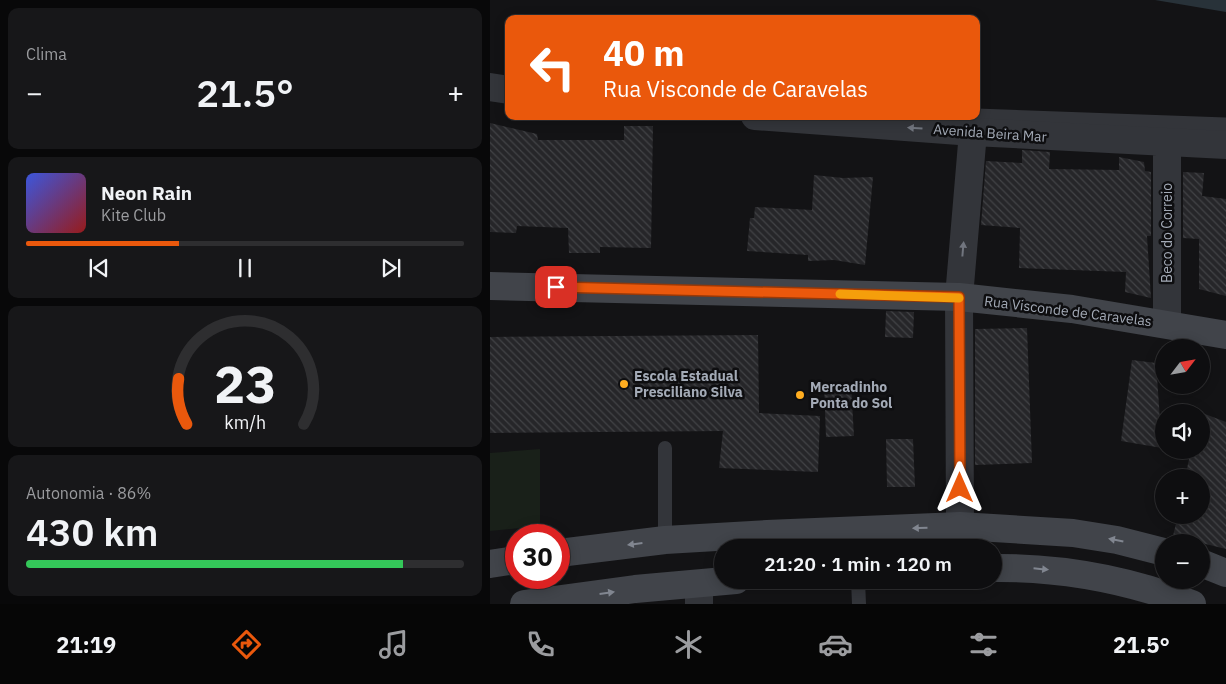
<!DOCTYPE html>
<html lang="pt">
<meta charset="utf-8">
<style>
:root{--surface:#0e0e10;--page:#171719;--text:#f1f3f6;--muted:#9b9c9f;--line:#2e2e30;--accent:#ea580c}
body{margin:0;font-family:"IBM Plex Sans",sans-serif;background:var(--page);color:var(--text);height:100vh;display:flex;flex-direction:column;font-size:19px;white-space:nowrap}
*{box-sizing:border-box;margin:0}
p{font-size:16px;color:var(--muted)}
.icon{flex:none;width:28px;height:28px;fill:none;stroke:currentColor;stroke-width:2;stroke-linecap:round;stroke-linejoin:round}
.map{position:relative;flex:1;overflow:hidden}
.panel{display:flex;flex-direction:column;gap:8px;padding:8px;background:#080809;width:490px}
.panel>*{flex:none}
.guide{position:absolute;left:15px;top:15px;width:475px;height:105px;border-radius:10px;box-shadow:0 2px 12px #0003,0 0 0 1px var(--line);background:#ea580c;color:#fff;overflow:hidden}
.needle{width:32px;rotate:59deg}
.tools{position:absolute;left:665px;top:339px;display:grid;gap:10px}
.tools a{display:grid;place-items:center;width:55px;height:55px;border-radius:50%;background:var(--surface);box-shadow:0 2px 12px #0003,0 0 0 1px var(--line);font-size:25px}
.speed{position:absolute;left:15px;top:524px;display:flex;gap:10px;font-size:25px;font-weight:700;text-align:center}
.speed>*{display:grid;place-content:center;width:65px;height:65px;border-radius:50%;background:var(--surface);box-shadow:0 2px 12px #0003,0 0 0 1px var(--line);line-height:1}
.speed .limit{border:8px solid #d22;background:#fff;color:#111}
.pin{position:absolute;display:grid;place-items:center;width:42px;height:42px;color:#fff;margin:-21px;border-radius:10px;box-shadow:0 2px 8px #0006}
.me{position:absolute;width:55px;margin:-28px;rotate:0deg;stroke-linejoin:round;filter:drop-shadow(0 0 4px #0008)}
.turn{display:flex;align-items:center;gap:18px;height:105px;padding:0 15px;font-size:22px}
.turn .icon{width:65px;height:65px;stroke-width:2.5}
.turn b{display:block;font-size:35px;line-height:42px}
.big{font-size:38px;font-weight:600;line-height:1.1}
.panel .widget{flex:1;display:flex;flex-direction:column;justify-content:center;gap:8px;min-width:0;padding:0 18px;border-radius:10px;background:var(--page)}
.panel .dial{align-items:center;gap:0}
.dial svg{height:130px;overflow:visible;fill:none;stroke:var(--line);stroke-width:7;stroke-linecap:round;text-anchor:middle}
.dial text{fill:var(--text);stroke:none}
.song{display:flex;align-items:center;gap:15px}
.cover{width:60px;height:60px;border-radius:8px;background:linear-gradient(135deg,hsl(230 70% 55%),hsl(0 70% 35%))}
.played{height:5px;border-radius:2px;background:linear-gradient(90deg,var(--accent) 35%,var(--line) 35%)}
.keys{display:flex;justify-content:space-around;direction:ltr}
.heat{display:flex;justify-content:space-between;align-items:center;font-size:28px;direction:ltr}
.charge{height:8px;border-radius:4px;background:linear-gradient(90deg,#34c759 86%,var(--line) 0)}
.trip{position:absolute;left:224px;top:539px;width:288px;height:50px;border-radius:25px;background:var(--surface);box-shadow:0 2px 12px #0003,0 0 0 1px var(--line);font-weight:600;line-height:50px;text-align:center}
.tab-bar{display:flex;height:80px;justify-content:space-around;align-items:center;background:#060606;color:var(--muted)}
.tab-bar .icon{width:35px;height:35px}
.tab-bar .selected{color:var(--accent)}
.tab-bar b{font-size:22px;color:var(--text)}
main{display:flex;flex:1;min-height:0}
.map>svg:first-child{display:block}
.green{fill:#192019}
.water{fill:#283239}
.building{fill:url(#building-back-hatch)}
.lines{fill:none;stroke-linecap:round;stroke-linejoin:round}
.service{stroke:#33353a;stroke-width:14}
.pedestrian{stroke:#33353a;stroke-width:21}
.minor{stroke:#33353a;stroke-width:28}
.secondary{stroke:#41444a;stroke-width:28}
.oneway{fill:#71757e}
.oneway2{fill:#818690}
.route-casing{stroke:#983908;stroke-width:12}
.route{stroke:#ea580c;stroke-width:9}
.slow{stroke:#f59e0b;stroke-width:9}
.poi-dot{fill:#ffad20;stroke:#0e0e10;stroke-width:2}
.labels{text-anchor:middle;stroke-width:5;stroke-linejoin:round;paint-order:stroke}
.street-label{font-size:14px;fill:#a3aab6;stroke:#0e0e10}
.poi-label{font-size:14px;font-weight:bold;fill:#a3aab6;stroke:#0e0e10;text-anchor:start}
</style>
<main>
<section class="panel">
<div class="widget"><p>Clima</p>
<div class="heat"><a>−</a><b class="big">21.5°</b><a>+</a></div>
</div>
<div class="widget">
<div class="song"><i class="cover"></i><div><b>Neon Rain</b><p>Kite Club</p></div></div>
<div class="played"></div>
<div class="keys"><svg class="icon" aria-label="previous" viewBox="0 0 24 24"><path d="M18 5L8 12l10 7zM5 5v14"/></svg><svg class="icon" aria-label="pause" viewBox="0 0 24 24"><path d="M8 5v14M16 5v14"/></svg><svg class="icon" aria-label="next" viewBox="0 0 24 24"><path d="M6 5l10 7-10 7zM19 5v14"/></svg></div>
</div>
<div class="widget dial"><svg viewBox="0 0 100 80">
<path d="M14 69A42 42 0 1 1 86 69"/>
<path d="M14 69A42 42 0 0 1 9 41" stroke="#ea580c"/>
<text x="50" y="56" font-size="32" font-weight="700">23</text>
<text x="50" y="72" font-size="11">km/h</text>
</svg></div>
<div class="widget"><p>Autonomia · 86%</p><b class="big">430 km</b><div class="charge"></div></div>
</section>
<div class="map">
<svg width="736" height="604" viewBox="0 0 736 604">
<defs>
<pattern id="building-back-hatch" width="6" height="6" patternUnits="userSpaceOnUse" patternTransform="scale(1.25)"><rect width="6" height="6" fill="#262629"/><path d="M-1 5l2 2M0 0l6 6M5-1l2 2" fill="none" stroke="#424346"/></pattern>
</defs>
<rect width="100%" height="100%" fill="#131315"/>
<path class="green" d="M50 449V526L0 531V453Z"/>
<path class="water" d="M665 0H736V12Z"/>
<path class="building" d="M0 123 47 134 48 140H134V126H163L161 248 110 247V253H79L78 228 27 226 26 233 0 232Z
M532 150 560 152 559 169 629 170V157L654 162 655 171 661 172V236H657L661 298 635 292 636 272 529 268 530 228 491 225 496 161 532 163Z
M693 172 714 173 712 196 736 199V296L709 289V239L693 238Z
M324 175 353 178 383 177 375 265 344 260 318 261V255L257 251 260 218H264L265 207 322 210Z
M396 311 424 312 423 338 395 337Z
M537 328 542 463 485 465V329Z
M268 335 269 413 330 416 328 472 229 468 233 431 0 433V337Z
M642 360 666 363 672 448 631 441Z
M361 385 364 436 336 437 334 386Z
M707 411 736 422V549L683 536 688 515H711V478H695L701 450H711V412H707Z
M396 439H423L425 487H397Z"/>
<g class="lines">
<path class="service" d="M175 448V540
M368 580 369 604"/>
<path class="pedestrian" d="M486 119 736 128"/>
<path class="minor" d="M0 87 19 90
M265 116 483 132 736 145
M677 324V143
M470 526 469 297 483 132
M209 584V604"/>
<path class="secondary" d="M0 286 469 297 582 309 736 335
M69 553 175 540 277 534 470 526 583 533 627 540 674 552
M711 563 736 573
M0 564 26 560
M502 568C570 567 639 580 702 604
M34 604 145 589 246 580"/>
</g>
<defs><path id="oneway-solid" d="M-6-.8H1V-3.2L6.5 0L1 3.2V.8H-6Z" transform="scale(1.25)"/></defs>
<g class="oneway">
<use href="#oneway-solid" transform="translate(425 128) rotate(-176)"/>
<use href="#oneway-solid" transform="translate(473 249) rotate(-85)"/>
</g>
<g class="oneway2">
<use href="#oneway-solid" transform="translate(430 528) rotate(178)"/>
<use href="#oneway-solid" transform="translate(626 540) rotate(-169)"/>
<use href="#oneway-solid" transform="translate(145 544) rotate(173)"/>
<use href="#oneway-solid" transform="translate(551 569) rotate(6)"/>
<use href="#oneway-solid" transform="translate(117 593) rotate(-8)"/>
</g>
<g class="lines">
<defs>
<path id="route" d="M66 287 469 297 470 488"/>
</defs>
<use href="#route" class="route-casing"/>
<use href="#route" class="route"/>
<path class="slow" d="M350 294 469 298"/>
</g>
<g class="poi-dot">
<circle cx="134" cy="384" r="5"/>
<circle cx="310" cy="395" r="5"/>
</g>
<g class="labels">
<g class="street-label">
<text transform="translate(500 133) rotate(4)" y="5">Avenida Beira Mar</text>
<text transform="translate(677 233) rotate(-90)" y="5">Beco do Correio</text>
<text transform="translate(578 311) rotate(7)" y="5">Rua Visconde de Caravelas</text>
</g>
<g class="poi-label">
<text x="144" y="381">Escola Estadual<tspan x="144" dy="16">Presciliano Silva</tspan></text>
<text x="320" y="392">Mercadinho<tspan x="320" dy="16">Ponta do Sol</tspan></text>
</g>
</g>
</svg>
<div class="tools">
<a><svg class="needle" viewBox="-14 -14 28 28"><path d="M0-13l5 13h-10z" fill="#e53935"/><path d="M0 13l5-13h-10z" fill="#9b9c9f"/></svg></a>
<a><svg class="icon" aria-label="sound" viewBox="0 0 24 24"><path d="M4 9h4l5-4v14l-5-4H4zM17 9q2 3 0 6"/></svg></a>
<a>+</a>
<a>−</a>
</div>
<div class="speed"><div class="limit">30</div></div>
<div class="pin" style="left:66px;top:287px;background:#d93025"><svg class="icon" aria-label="arrive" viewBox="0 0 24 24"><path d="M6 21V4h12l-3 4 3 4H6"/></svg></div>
<svg class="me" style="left:470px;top:488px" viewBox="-20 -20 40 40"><path d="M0-17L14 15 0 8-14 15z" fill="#ea580c" stroke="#fff" stroke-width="4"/></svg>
<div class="trip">21:20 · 1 min · 120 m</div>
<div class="guide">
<div class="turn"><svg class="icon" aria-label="left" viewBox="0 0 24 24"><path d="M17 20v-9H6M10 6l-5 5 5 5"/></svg><div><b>40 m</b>Rua Visconde de Caravelas</div></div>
</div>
</div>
</main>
<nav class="tab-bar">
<b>21:19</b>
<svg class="icon selected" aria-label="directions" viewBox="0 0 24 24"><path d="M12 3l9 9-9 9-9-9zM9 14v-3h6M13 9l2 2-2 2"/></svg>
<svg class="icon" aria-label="music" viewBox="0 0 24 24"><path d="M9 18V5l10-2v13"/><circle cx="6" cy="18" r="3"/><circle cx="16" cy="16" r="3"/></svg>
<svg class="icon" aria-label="phone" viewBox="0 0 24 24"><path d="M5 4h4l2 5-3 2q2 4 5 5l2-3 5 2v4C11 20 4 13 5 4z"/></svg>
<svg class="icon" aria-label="climate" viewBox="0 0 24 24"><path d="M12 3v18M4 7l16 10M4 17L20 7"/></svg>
<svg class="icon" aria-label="car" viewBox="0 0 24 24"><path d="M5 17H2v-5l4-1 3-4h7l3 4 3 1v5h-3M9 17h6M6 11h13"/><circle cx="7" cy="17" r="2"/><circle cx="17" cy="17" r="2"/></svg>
<svg class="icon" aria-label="filters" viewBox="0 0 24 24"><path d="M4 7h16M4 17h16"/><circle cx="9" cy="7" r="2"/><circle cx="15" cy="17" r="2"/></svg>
<b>21.5°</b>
</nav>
